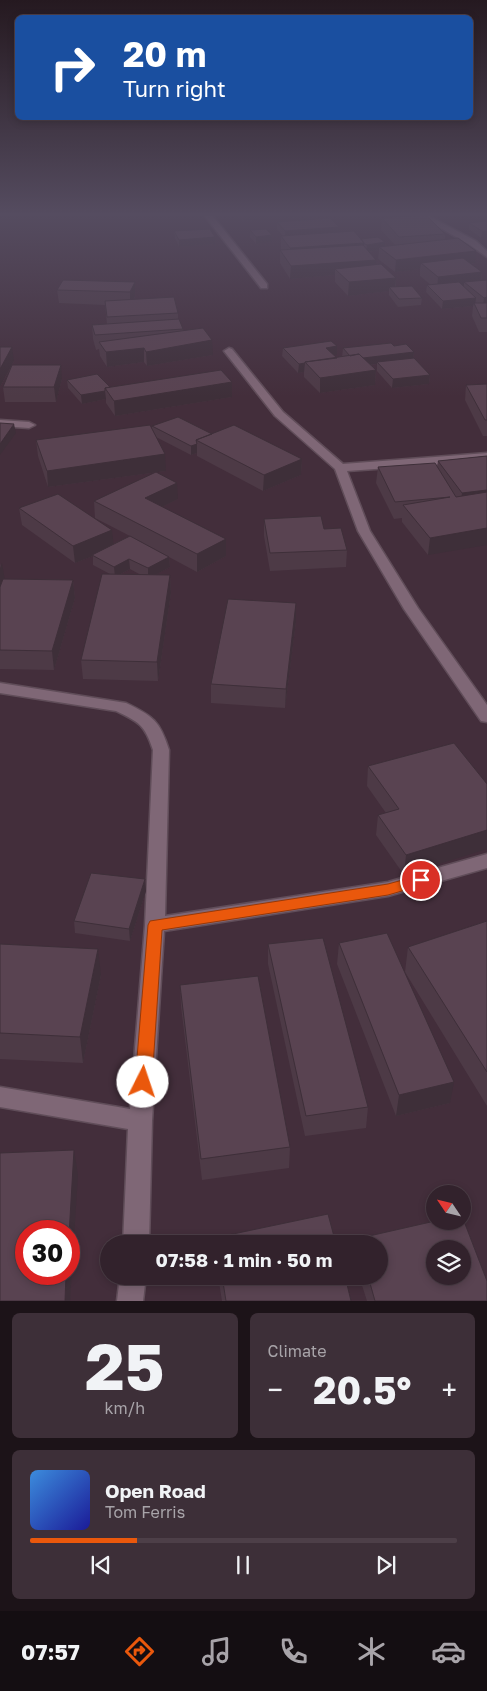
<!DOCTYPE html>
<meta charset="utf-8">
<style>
:root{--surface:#32222c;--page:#3d2f38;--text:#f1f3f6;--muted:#a8a4a9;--line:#4d3f48;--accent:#ea580c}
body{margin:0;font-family:"Golos Text",sans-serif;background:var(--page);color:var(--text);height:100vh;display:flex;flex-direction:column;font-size:19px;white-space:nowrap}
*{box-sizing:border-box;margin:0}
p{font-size:16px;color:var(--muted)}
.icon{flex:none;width:28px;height:28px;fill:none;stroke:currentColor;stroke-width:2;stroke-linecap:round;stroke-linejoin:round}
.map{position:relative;height:1301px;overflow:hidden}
.side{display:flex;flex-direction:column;gap:12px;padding:12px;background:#1c1318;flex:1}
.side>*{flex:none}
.top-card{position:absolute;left:15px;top:15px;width:458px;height:105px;border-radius:8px;box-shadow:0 2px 8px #0003,0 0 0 1px var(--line);background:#1a4fa0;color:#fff;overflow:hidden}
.needle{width:32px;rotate:305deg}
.tools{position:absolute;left:426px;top:1185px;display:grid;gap:10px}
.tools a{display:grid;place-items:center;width:45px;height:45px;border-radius:50%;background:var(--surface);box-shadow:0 2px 8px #0003,0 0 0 1px var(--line);font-size:25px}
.speed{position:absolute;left:15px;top:1220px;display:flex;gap:10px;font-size:25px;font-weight:700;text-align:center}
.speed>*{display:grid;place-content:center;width:65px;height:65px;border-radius:50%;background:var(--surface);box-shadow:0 2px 8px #0003,0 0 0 1px var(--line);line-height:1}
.speed .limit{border:8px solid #d22;background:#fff;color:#111}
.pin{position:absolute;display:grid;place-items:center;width:42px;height:42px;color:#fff;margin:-21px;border:2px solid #fff;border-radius:50%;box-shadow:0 1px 5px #0007}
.me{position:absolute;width:55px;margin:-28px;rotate:4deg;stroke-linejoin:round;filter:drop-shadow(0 0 4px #0008)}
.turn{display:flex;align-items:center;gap:18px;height:105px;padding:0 25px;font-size:22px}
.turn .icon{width:65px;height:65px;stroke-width:2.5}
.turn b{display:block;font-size:35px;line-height:42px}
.big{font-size:38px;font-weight:700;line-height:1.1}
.side .tile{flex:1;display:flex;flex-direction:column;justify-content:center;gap:8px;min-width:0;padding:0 18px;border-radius:8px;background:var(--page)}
.side .dial{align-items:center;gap:0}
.dial b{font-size:65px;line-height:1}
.song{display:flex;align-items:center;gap:15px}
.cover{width:60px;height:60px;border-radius:8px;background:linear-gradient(135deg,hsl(210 70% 55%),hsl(240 70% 35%))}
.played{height:5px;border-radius:2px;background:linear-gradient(90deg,var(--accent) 25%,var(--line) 25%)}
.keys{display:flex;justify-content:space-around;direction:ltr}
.heat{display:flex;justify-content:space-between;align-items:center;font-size:28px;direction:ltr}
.side .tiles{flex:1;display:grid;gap:12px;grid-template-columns:1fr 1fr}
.tile:last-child{grid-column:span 2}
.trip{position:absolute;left:100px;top:1235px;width:288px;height:50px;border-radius:25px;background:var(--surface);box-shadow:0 2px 8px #0003,0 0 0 1px var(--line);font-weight:700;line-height:50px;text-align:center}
.tab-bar{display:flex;height:80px;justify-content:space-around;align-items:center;background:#140e12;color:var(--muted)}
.tab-bar .icon{width:35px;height:35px}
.tab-bar .current{color:var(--accent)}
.tab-bar b{font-size:22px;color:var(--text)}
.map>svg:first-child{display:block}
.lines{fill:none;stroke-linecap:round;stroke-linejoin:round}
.minor-casing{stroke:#604d59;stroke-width:3}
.minor{fill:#7f6776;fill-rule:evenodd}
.wall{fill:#4d3a46;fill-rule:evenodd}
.shaded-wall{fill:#3e2f39}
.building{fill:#594351;stroke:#3e2f39;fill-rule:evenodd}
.route{fill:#ea580c;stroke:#983908}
</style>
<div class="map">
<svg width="487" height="1301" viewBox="0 0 487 1301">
<rect width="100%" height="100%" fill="#432e3b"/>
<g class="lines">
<defs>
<path id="minor" d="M204 215H212L267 284V288H261Z
M418 215H427L476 241 487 251V257L470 245Z
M229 348 232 349 283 412 343 464 487 453V461L347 471 370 531 418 608 487 705V722L481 721 404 609 358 531 335 469 275 416 224 351Z
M0 420 29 422 35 425 29 428 0 426Z
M0 683 126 703C153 716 160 721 169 750L165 916 388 882 487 854V868L388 896 164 931 152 1121 149 1244H123L128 1129 0 1107V1087L130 1109 145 925 153 750C145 725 139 722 116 711L0 693Z
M120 1276H146L143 1301H117Z"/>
</defs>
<use href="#minor" class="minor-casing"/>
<use href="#minor" class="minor"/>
</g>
<path class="wall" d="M239 215H300V217L243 221Z
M382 218 445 234V240L475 263 471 264 482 272 481 281 487 280V332H479L472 316 473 306 442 309 426 292 427 285H431L420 276V269L395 272 378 259 379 250 369 252 376 265 396 278V287L422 298 421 305 398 307 389 295V291L348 296 335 282V275L290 279 280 263V250H282L281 249V236H283L277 229V222L339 227 338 232 385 246 395 245 381 230Z
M487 222V238H481L469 229V223Z
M250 230 272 235V242L256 244 250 237Z
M174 231 215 237V244L179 247 175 238Z
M135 282V296L134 299 178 313V319L183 329V331L213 355 147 366 144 362 107 367 100 356 99 349 96 350 93 339 92 325 107 324 105 305 59 303 57 290Z
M337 346V355H334L337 358 342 357 343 348 394 346 414 352 413 358 430 375 429 384 392 388 377 371V364L371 365 376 370 375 385 320 393 304 377V372L298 373 282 356 283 348Z
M0 347 14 361 12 365 62 379 56 402H5L3 387 10 369 0 387Z
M67 380 110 387 232 382V397L115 416 106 403V399L82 404 68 388Z
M487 384V436H483L465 400 466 385Z
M152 426 212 434 302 459 301 475 263 491 197 456V453L191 455 156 437 166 471 48 487 38 456 36 440 152 430Z
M487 456 428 555 402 522V518L394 519 376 483 378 467H437L438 461Z
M178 499 162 507 226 556 197 572 169 557 170 567 155 575H170L171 593 158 681 83 679 81 660 110 574 93 565V556L75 563 22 525 19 508 113 544 130 536 95 518 94 501ZM130 569 141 575H119Z
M264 519 324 529 347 550 346 567 270 571 264 536Z
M0 563 4 579 73 580 75 598 54 670 0 669Z
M296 622 285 708 211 703V684Z
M454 743 404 875 376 835 378 815 386 813 367 786 368 766Z
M145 879 146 891 130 941 75 933 74 921Z
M487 921V1106L405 972 408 947Z
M339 943 450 1103 396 1116 337 964Z
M0 944 101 975 83 1063 0 1059Z
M268 944 368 1107 366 1128 305 1136 268 964Z
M180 985 290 1147 289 1168 202 1180 181 1006Z
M462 1216 487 1281V1301H367L359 1276H379V1244H356V1239L435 1221H462ZM435 1249H462V1276H435Z
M218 1276H345L351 1301H222Z"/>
<path class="shaded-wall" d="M243 215H300V217L243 221Z
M356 215H383L355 218Z
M339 227 338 233 285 238V231Z
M482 231H487V238H481Z
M272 235V242L256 244V237Z
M215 237V244L179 247V240Z
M385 242V250L379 247V250L366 252 367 245Z
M364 243V255L290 260V248Z
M476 251 475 263 428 269 421 263 420 269 395 272 396 260Z
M376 260 375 272 335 269V275L290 279 291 266Z
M482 272 480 285 464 282V287L437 290 438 277Z
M396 278 395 291 389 287V291L348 296 349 282Z
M135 282V296L130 306V292Z
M487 297V305H483L484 298Z
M476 298 475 306 474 303 473 306 442 309 443 301Z
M212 340 213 355 147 366 146 352Z
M337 346V355L326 356V348Z
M12 347 14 361 0 387V369Z
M144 348V362L107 367 106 352Z
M414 352 413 360 377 362V364L352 367 353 359Z
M305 363 304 372 298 373 299 364Z
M61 365 62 379 56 402 54 387Z
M376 370 375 385 320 393V378Z
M430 375 429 384 392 388 393 379Z
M232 382V397L115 416 114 401Z
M105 391 106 399 82 404 81 395Z
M14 424 16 433 0 455V444Z
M197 444V453L191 455V446Z
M165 454 166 471 48 487 47 471Z
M302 459 301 475 263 491 264 475Z
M177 483 178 499 146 515 145 498Z
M487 490V506L460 510 462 493Z
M487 528V545L428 555 430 538Z
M112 530 114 548 92 555 93 556 75 563 73 546Z
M226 539V556L197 572V554Z
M169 557 170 567 148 579V568Z
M129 559 130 569 115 577 114 567Z
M2 563 5 581 0 591V568Z
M170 575 171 593 158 681 157 662Z
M73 580 75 598 54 670 52 651Z
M296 603V622L285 708 286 689Z
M487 830V849L404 875 406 855Z
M145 879 146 891 130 941 129 929Z
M98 949 101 975 83 1063 80 1037Z
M454 1082 450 1103 396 1116 399 1095Z
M74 1150 78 1175 70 1301H65L66 1274H69V1235Z"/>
<path class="building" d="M426 215 445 234 399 237 382 218Z
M330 218 339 227 285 231 277 222Z
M486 221 487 222V231H482L469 223Z
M210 229 215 237 179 240 174 231Z
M266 229 272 235 256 237 250 230Z
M354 231 364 243 290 248 281 236Z
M378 237 385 242 367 245 363 243H364L361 239Z
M458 238 476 251 396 260 379 247Z
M363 245 376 260 291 266 280 250Z
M463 258 482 272 438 277 421 263Z
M381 264 396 278 349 282 335 269Z
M63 280 135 282 130 292 57 290Z
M487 280V297L484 298 464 282Z
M459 282 476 298 443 301 427 285Z
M412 286 422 298 399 299 389 287Z
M174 297 178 313 107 317 105 301Z
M474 303H487V318H481Z
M179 319 183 329 95 335 92 325Z
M203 328 212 340 146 352 144 348 106 352 99 342Z
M331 341 337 346 326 348 337 358 305 362V363L299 364 283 348Z
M391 343 394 346 406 344 414 352 363 358 359 354 350 356 343 348Z
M0 347H12L0 369Z
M359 354 376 370 320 378 305 362Z
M414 358 430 375 393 379 377 362Z
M12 365H61L54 387H3Z
M221 370 232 382 114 401 105 388Z
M97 374 110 387 105 388V391L81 395 67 380Z
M487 384V420H485L466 385Z
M178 417 212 434 196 440 197 444 191 446 152 426Z
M0 423 14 424 0 444Z
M150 425 165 454 47 471 36 440Z
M234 425 302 459 264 475 196 440Z
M487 456V490L462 493 438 461Z
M435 463 456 497 487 492V528L430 538 403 505 450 497 395 502 378 467Z
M156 472 177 483 145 498 226 539 197 554 94 501Z
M58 494 112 530 73 546 19 508Z
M321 516 324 529 341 528 347 550 270 553 264 519Z
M130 536 169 557 148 568 129 559 114 567 92 555Z
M102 574 170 575 157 662 81 660Z
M3 579 73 580 52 651 0 650V587Z
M228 599 296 603 286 689 211 684Z
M454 743 487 784V830L406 855 378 815 399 809 368 766Z
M91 873 145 879 129 929 74 921Z
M487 921V1072L408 947Z
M387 933 454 1082 399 1095 339 943Z
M323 938 368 1107 306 1116 268 944Z
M0 944 98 949 80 1037 0 1033Z
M258 976 290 1147 201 1159 180 985Z
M74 1150 69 1235V1231H26V1274H66L65 1301H0V1153Z
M328 1214 336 1244H216L214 1238Z
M462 1216 487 1281V1301H375L368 1276H379V1244H358L356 1239 435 1221H462ZM435 1249H462V1276H435Z
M222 1276H345L351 1301H226Z"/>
<linearGradient id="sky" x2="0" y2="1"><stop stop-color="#251920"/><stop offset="0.54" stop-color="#554c60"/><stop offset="1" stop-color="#554c60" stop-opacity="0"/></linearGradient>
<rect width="487" height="397" fill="url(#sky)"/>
<path class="route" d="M421 875 426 876 428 880 426 884 388 895 162 930 152 1082 149 1087 143 1089 137 1087 135 1082 148 925 150 921 388 884Z"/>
</svg>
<div class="tools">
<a><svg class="needle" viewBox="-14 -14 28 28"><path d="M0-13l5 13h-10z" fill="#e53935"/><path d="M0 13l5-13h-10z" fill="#a8a4a9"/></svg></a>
<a><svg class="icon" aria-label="layers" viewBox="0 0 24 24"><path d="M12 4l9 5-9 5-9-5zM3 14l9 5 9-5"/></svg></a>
</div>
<div class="speed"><div class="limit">30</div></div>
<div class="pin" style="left:421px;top:880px;background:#d93025"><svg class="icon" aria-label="arrive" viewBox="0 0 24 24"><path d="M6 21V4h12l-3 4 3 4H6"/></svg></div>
<svg class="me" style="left:143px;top:1082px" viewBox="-20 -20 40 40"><circle r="19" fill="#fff"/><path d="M0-13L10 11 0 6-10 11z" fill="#ea580c"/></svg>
<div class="trip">07:58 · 1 min · 50 m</div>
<div class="top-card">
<div class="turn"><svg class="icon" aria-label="right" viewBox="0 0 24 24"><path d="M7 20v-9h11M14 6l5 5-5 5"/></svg><div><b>20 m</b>Turn right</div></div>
</div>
</div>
<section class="side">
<div class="tiles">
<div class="tile dial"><b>25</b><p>km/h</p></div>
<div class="tile"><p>Climate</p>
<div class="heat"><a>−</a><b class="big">20.5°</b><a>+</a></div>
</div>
<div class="tile">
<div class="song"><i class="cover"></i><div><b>Open Road</b><p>Tom Ferris</p></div></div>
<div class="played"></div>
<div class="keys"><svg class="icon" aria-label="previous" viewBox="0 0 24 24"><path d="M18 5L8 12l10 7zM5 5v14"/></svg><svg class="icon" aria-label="pause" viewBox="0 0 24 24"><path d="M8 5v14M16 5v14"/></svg><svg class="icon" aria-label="next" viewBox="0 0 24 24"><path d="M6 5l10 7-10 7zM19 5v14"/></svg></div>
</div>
</div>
</section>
<nav class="tab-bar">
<b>07:57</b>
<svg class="icon current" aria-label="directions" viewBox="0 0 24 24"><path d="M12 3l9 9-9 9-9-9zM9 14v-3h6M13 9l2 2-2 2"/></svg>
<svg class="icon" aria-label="music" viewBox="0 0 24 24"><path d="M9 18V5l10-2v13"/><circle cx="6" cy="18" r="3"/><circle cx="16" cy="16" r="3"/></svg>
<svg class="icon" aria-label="phone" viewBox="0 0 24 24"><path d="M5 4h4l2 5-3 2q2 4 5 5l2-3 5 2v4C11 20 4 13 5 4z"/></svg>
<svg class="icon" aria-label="climate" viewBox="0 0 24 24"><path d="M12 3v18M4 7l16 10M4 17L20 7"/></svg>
<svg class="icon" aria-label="car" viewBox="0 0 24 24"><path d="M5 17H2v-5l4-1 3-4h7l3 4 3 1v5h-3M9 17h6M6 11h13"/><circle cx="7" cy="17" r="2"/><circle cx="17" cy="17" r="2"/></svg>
</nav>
